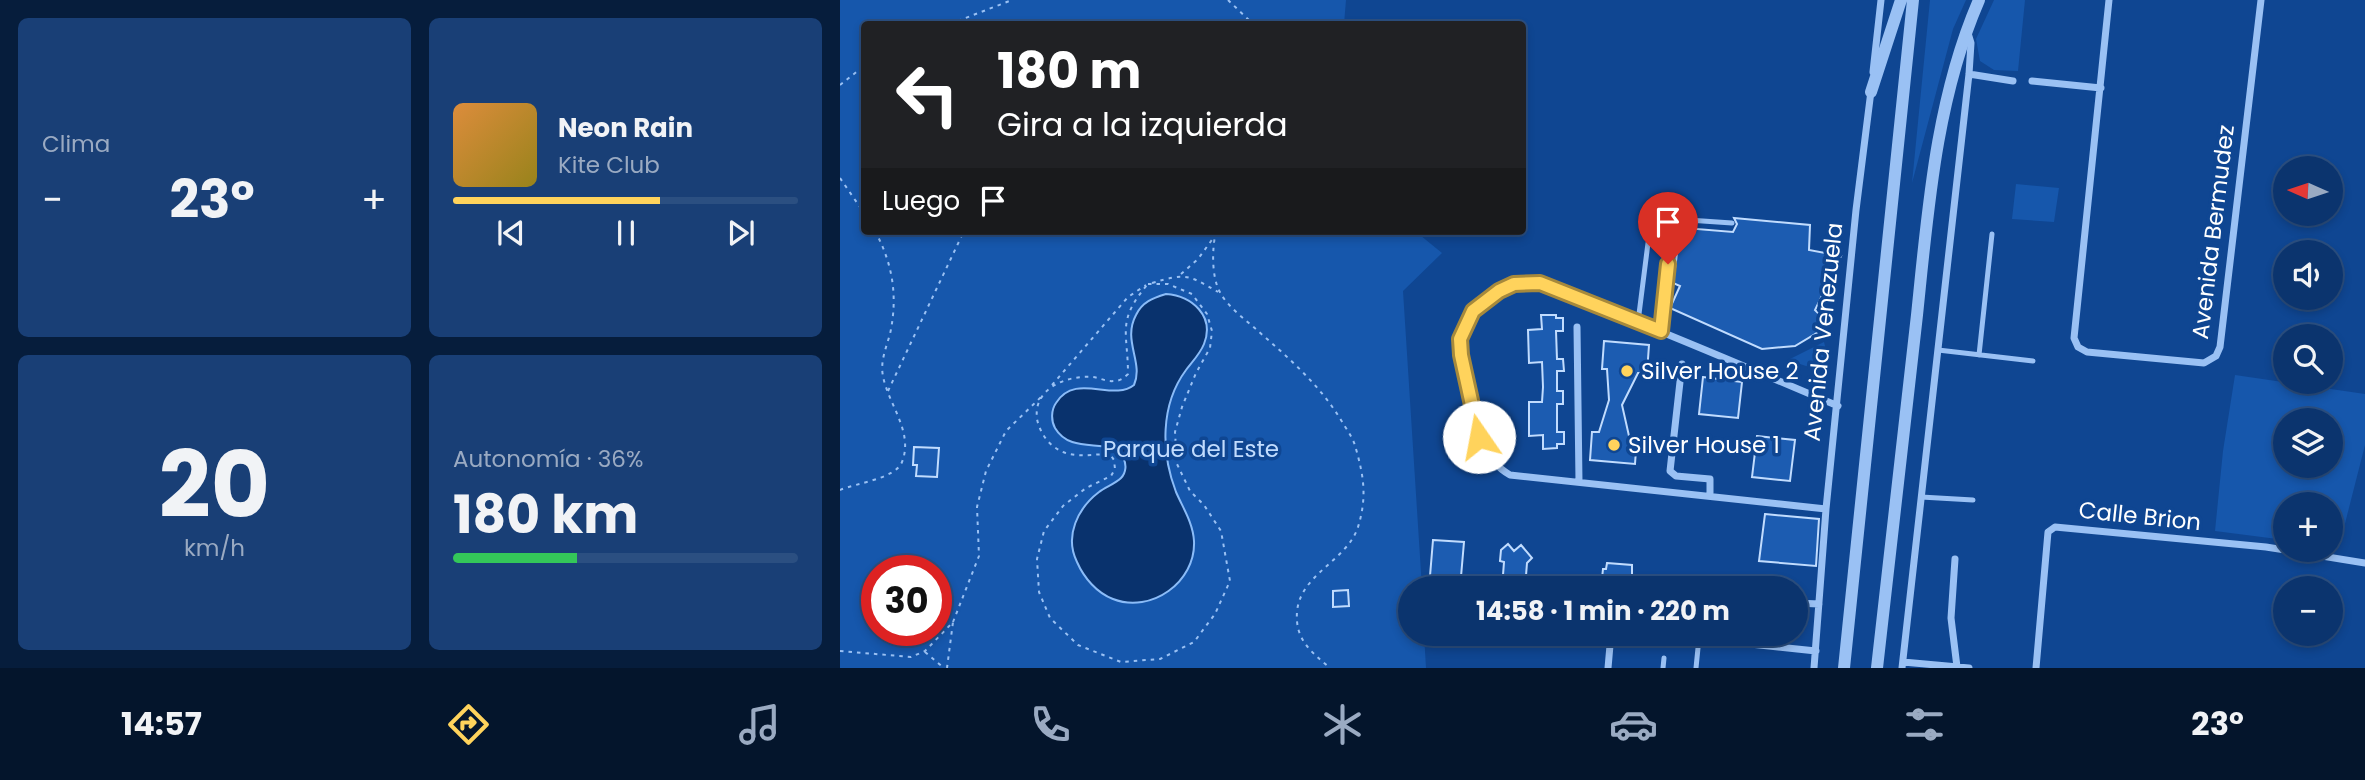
<!DOCTYPE html>
<html lang="es">
<meta charset="utf-8">
<style>
:root{--surface:#0b346e;--page:#193f76;--text:#f1f3f6;--muted:#9aaac2;--line:#2b4f81;--accent:#ffd35c}
body{margin:0;font-family:Poppins,sans-serif;background:var(--page);color:var(--text);height:100vh;display:flex;flex-direction:column;font-size:26px;white-space:nowrap}
*{box-sizing:border-box;margin:0}
p{font-size:23px;color:var(--muted)}
.icon{flex:none;width:38px;height:38px;fill:none;stroke:currentColor;stroke-width:2;stroke-linecap:round;stroke-linejoin:round}
.map{position:relative;flex:1;overflow:hidden}
.side{display:flex;flex-direction:column;gap:18px;padding:18px;background:#061d3c;width:840px}
.side>*{flex:none}
.guide{position:absolute;left:21px;top:21px;width:665px;height:214px;border-radius:7px;box-shadow:0 4px 10px #0003,0 0 0 2px var(--line);background:#202124;color:#fff;overflow:hidden}
.needle{width:46px;rotate:273deg}
.fabs{position:absolute;left:1433px;top:156px;display:grid;gap:14px}
.fabs a{display:grid;place-items:center;width:70px;height:70px;border-radius:50%;background:var(--surface);box-shadow:0 4px 10px #0003,0 0 0 2px var(--line);font-size:35px}
.speed{position:absolute;left:21px;top:555px;display:flex;gap:14px;font-size:35px;font-weight:700;text-align:center}
.speed>*{display:grid;place-content:center;width:91px;height:91px;border-radius:50%;background:var(--surface);box-shadow:0 4px 10px #0003,0 0 0 2px var(--line);line-height:1}
.speed .limit{border:10px solid #d22;background:#fff;color:#111}
.pin{position:absolute;display:grid;place-items:center;width:60px;height:60px;color:#fff;margin:-72px -30px;border-radius:50% 50% 50% 0;rotate:-45deg;box-shadow:0 0 7px #0007}
.pin .icon{rotate:45deg}
.me{position:absolute;width:77px;margin:-38px;rotate:348deg;stroke-linejoin:round;filter:drop-shadow(0 0 5px #0008)}
.turn{display:flex;align-items:center;gap:24px;height:147px;padding:0 21px;font-size:32px}
.turn .icon{width:91px;height:91px;stroke-width:2.5}
.turn b{display:block;font-size:49px;line-height:60px}
.then{display:flex;align-items:center;height:66px;padding:0 21px;background:#0003;gap:14px;font-size:26px}
.big{font-size:52px;font-weight:700;line-height:1.1}
.side .tile{flex:1;display:flex;flex-direction:column;justify-content:center;gap:10px;min-width:0;padding:0 24px;border-radius:10px;background:var(--page)}
.side .dial{align-items:center;gap:0}
.dial b{font-size:91px;line-height:1}
.song{display:flex;align-items:center;gap:21px}
.cover{width:84px;height:84px;border-radius:10px;background:linear-gradient(135deg,hsl(30 70% 55%),hsl(50 70% 35%))}
.played{height:7px;border-radius:4px;background:linear-gradient(90deg,var(--accent) 60%,var(--line) 60%)}
.keys{display:flex;justify-content:space-around;direction:ltr}
.heat{display:flex;justify-content:space-between;align-items:center;font-size:38px;direction:ltr}
.charge{height:10px;border-radius:5px;background:linear-gradient(90deg,#34c759 36%,var(--line) 0)}
.side .tiles{flex:1;display:grid;gap:18px;grid-template-columns:repeat(2,1fr)}
.trip{position:absolute;left:558px;top:576px;width:410px;height:70px;border-radius:35px;background:var(--surface);box-shadow:0 4px 10px #0003,0 0 0 2px var(--line);font-weight:700;line-height:70px;text-align:center}
.tab-bar{display:flex;height:112px;justify-content:space-around;align-items:center;background:#04152c;color:var(--muted)}
.tab-bar .icon{width:49px;height:49px}
.tab-bar .current{color:var(--accent)}
.tab-bar b{font-size:32px;color:var(--text)}
main{display:flex;flex:1;min-height:0}
.map>svg:first-child{display:block}
.green{fill:#1657ac;fill-rule:evenodd}
.water{fill:#09326d;stroke:#8bbcf8;stroke-width:2}
.building{fill:#1c5cb1;stroke:#c1dcfe;stroke-width:2}
.lines{fill:none;stroke-linecap:round;stroke-linejoin:round}
.path{stroke:#9ac1f4;stroke-width:2;stroke-dasharray:3.5 5;stroke-linecap:butt}
.service{stroke:#9ac1f4;stroke-width:5}
.minor{stroke:#9ac1f4;stroke-width:7}
.tertiary{stroke:#9ac1f4;stroke-width:12}
.route-casing{stroke:#a6893c;stroke-width:18}
.route{stroke:#ffd35c;stroke-width:12}
.poi-dot{fill:#ffd35c;stroke:#0f4692;stroke-width:2.5}
.labels{text-anchor:middle;stroke-width:7;stroke-linejoin:round;paint-order:stroke}
.street-label{font-size:23px;fill:#fff;stroke:#0f4692}
.poi-label{font-size:23px;fill:#fff;stroke:#0f4692;text-anchor:start}
.park-label{font-size:23px;fill:#c1dcfe;stroke:#0f4692}
</style>
<main>
<section class="side">
<div class="tiles">
<div class="tile"><p>Clima</p>
<div class="heat"><a>−</a><b class="big">23°</b><a>+</a></div>
</div>
<div class="tile">
<div class="song"><i class="cover"></i><div><b>Neon Rain</b><p>Kite Club</p></div></div>
<div class="played"></div>
<div class="keys"><svg class="icon" aria-label="previous" viewBox="0 0 24 24"><path d="M18 5L8 12l10 7zM5 5v14"/></svg><svg class="icon" aria-label="pause" viewBox="0 0 24 24"><path d="M8 5v14M16 5v14"/></svg><svg class="icon" aria-label="next" viewBox="0 0 24 24"><path d="M6 5l10 7-10 7zM19 5v14"/></svg></div>
</div>
<div class="tile dial"><b>20</b><p>km/h</p></div>
<div class="tile"><p>Autonomía · 36%</p><b class="big">180 km</b><div class="charge"></div></div>
</div>
</section>
<div class="map">
<svg width="1525" height="668" viewBox="0 0 1525 668">
<rect width="100%" height="100%" fill="#0f4692"/>
<path class="green" d="M0 0H506L504 24H24V231H575L602 253 563 291 582 588H570V634H584L586 668H0ZM37 570H96V630H37Z
M1090 0H1126L1113 29 1072 183Z
M1154 0H1185L1178 71 1154 70 1140 61 1136 39Z
M1176 184 1219 188 1214 222 1172 219Z
M984 342 986 350 981 371 948 360Z
M1395 375 1525 394V445L1499 547 1491 546V504H1446L1445 540 1375 531 1383 451ZM1491 420V466H1446V420Z"/>
<path class="water" d="M326 294C352 296 375 316 364 344 360 354 352 362 346 370 320 405 321 453 336 492 343 508 353 523 354 541 356 582 311 614 273 599 257 593 244 578 237 562 224 536 238 508 259 492 265 487 275 484 281 478 286 473 287 464 283 458 272 435 232 457 215 428 211 421 211 410 216 403 235 372 273 402 294 385 304 362 282 341 296 315 302 302 313 298 326 294Z"/>
<path class="building" d="M894 218 970 225 969 250 1001 256 975 310 990 325 955 346 922 349 830 308 840 286 833 283 839 239 845 240V228L893 232 897 224Z
M701 315H716V318H723V331H716L717 359H723L724 371H717V391H723V404H717V432H724V444H717V448L703 449V435L689 436V402H702L703 387 702 362 689 363 688 330 702 329Z
M764 341 809 345 807 373H798L782 405 789 436H797L795 464 750 460 752 432H759L769 400 767 369H762Z
M863 377 902 382 898 418 859 414Z
M917 436 955 440 950 481 912 477Z
M74 447 99 448 97 477 76 476 77 465H73Z
M925 514 979 519 976 566 919 561Z
M593 540 624 542 620 588H589Z
M668 544 674 551 681 545 692 558 687 563 685 588H662L664 562 660 561 661 550Z
M767 563 792 565V588H761L763 569H766Z
M508 590 509 606 493 607V591Z"/>
<g class="lines">
<path class="path" d="M388 0 413 24
M110 24 172 0
M0 85 24 66
M0 178 24 213
M376 231C372 248 371 278 381 294 389 308 406 320 418 331 451 360 482 387 504 425 509 433 514 440 516 449 524 477 527 498 518 527 507 561 460 574 457 612 455 639 470 651 490 668
M341 274 358 259 374 237
M312 283C346 273 347 274 378 292
M308 284H328L352 294 367 314 372 331 370 348 356 373 342 407 335 432 337 464 350 491 364 505 381 531 390 581 375 614 354 642 320 659 281 662 238 645 210 618 199 592 197 559 204 531 223 506 246 488 271 476 275 469 274 460 270 454C249 454 230 460 213 446 205 440 199 429 197 419 193 388 227 375 253 377 260 378 267 382 274 381 280 381 284 378 288 374 288 332 276 321 308 284Z
M212 385 288 297 306 285
M48 391 124 231
M0 490C16 483 55 479 62 462 74 432 48 404 43 376 40 362 46 348 50 334 58 297 53 264 35 231
M113 622 139 556 137 507 146 471 166 431 201 397
M0 651 71 657 85 651 113 622 107 668
M85 652 104 668"/>
<path class="service" d="M798 322 808 243 812 240 830 242
M821 331 831 234 836 223 848 220 892 223
M1098 350 1193 361
M1139 355 1152 234
M1081 497 1133 500
M823 668 824 658
M856 668 859 638"/>
<path class="minor" d="M1269 0 1234 338 1238 347 1247 352 1364 363 1376 356 1380 347 1421 0
M1033 72 1041 0
M1129 74 1173 81
M1192 81 1261 88
M737 327 739 482
M842 364 830 471 836 476 870 479V496
M986 509 670 475C638 457 634 416 627 383 624 369 619 355 620 341 623 305 665 280 698 283 714 285 755 305 772 312 848 342 923 374 998 406
M1115 559 1111 618 1117 667
M956 603 979 604
M818 634 976 651
M1063 662 1129 668
M768 668 771 634
M974 668 986 509 1016 210 1031 91
M1062 668 1129 74 1131 43 1128 33
M1196 668 1208 532 1215 527 1426 547 1525 563"/>
<path class="tertiary" d="M1031 92 1061 0
M1004 668 1073 0
M1037 668C1050 550 1064 433 1077 315 1088 209 1096 99 1139 0"/>
</g>
<g class="lines">
<defs>
<path id="route" d="M639 437 621 355 620 339 633 311 659 291 674 284 700 283 821 331 828 264"/>
</defs>
<use href="#route" class="route-casing"/>
<use href="#route" class="route"/>
</g>
<g class="poi-dot">
<circle cx="787" cy="371" r="7"/>
<circle cx="774" cy="445" r="7"/>
</g>
<g class="labels">
<g class="street-label">
<text transform="translate(1373 232) rotate(-83)" y="8">Avenida Bermudez</text>
<text transform="translate(983 332) rotate(-84)" y="8">Avenida Venezuela</text>
<text transform="translate(1300 516) rotate(6)" y="8">Calle Brion</text>
</g>
<g class="poi-label">
<text x="801" y="379">Silver House 2</text>
<text x="788" y="453">Silver House 1</text>
</g>
<g class="park-label">
<text x="351" y="457">Parque del Este</text>
</g>
</g>
</svg>
<div class="fabs">
<a><svg class="needle" viewBox="-14 -14 28 28"><path d="M0-13l5 13h-10z" fill="#e53935"/><path d="M0 13l5-13h-10z" fill="#9aaac2"/></svg></a>
<a><svg class="icon" aria-label="sound" viewBox="0 0 24 24"><path d="M4 9h4l5-4v14l-5-4H4zM17 9q2 3 0 6"/></svg></a>
<a><svg class="icon" aria-label="search" viewBox="0 0 24 24"><circle cx="10" cy="10" r="6"/><path d="M15 15l6 6"/></svg></a>
<a><svg class="icon" aria-label="layers" viewBox="0 0 24 24"><path d="M12 4l9 5-9 5-9-5zM3 14l9 5 9-5"/></svg></a>
<a>+</a>
<a>−</a>
</div>
<div class="speed"><div class="limit">30</div></div>
<div class="pin" style="left:828px;top:264px;background:#d93025"><svg class="icon" aria-label="arrive" viewBox="0 0 24 24"><path d="M6 21V4h12l-3 4 3 4H6"/></svg></div>
<svg class="me" style="left:639px;top:437px" viewBox="-20 -20 40 40"><circle r="19" fill="#fff"/><path d="M0-13L10 11 0 6-10 11z" fill="#ffd35c"/></svg>
<div class="trip">14:58 · 1 min · 220 m</div>
<div class="guide">
<div class="turn"><svg class="icon" aria-label="left" viewBox="0 0 24 24"><path d="M17 20v-9H6M10 6l-5 5 5 5"/></svg><div><b>180 m</b>Gira a la izquierda</div></div>
<div class="then">Luego<svg class="icon" aria-label="arrive" viewBox="0 0 24 24"><path d="M6 21V4h12l-3 4 3 4H6"/></svg></div>
</div>
</div>
</main>
<nav class="tab-bar">
<b>14:57</b>
<svg class="icon current" aria-label="directions" viewBox="0 0 24 24"><path d="M12 3l9 9-9 9-9-9zM9 14v-3h6M13 9l2 2-2 2"/></svg>
<svg class="icon" aria-label="music" viewBox="0 0 24 24"><path d="M9 18V5l10-2v13"/><circle cx="6" cy="18" r="3"/><circle cx="16" cy="16" r="3"/></svg>
<svg class="icon" aria-label="phone" viewBox="0 0 24 24"><path d="M5 4h4l2 5-3 2q2 4 5 5l2-3 5 2v4C11 20 4 13 5 4z"/></svg>
<svg class="icon" aria-label="climate" viewBox="0 0 24 24"><path d="M12 3v18M4 7l16 10M4 17L20 7"/></svg>
<svg class="icon" aria-label="car" viewBox="0 0 24 24"><path d="M5 17H2v-5l4-1 3-4h7l3 4 3 1v5h-3M9 17h6M6 11h13"/><circle cx="7" cy="17" r="2"/><circle cx="17" cy="17" r="2"/></svg>
<svg class="icon" aria-label="filters" viewBox="0 0 24 24"><path d="M4 7h16M4 17h16"/><circle cx="9" cy="7" r="2"/><circle cx="15" cy="17" r="2"/></svg>
<b>23°</b>
</nav>
